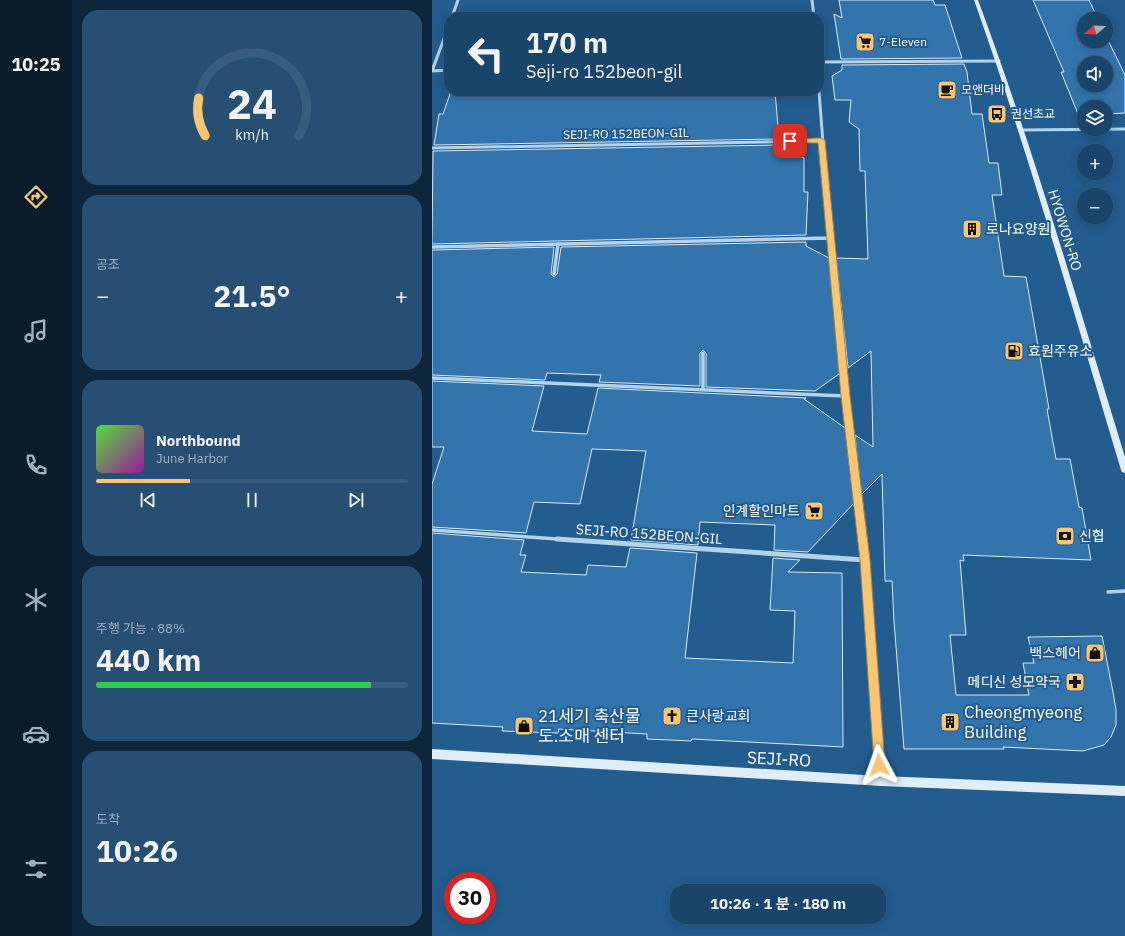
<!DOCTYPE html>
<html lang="ko">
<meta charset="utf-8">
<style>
:root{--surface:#1a456b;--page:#274f73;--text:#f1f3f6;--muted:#9fb1c1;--line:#385d7e;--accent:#f7c675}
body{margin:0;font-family:"IBM Plex Sans","Noto Sans KR",sans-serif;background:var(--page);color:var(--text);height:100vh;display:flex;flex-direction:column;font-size:15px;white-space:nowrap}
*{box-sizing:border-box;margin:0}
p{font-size:13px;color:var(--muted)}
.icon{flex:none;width:22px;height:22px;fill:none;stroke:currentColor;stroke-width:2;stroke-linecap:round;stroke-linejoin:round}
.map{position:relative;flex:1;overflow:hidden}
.drawer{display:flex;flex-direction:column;gap:10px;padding:10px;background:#0e263b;width:360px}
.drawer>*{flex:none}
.guide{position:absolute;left:12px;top:12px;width:380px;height:84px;border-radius:16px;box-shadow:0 2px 10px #0003,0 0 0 1px var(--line);background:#1a456b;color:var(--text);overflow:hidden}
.needle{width:26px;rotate:251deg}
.controls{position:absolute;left:645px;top:12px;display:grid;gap:8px}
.controls a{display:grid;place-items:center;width:36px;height:36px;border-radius:50%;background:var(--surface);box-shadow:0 2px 10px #0003,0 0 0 1px var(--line);font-size:20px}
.speed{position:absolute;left:12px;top:872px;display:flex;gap:8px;font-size:20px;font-weight:700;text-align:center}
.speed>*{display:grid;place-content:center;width:52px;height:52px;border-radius:50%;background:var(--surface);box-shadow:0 2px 10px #0003,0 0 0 1px var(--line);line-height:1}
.speed .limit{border:6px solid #d22;background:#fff;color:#111}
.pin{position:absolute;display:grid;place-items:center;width:34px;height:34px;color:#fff;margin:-17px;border-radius:8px;box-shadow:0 2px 6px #0006}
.me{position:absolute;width:44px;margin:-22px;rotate:356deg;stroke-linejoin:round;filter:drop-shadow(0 0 3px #0008)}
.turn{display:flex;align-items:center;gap:14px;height:84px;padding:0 16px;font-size:18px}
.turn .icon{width:52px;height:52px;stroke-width:2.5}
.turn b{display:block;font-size:28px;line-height:34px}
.big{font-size:30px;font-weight:700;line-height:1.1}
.drawer .widget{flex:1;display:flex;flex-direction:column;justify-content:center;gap:6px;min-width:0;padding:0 14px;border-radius:16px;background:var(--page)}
.drawer .dial{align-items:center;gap:0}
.dial svg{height:104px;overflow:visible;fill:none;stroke:var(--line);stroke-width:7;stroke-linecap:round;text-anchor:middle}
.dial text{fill:var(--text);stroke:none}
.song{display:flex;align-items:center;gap:12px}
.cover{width:48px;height:48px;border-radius:6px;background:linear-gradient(135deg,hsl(110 70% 55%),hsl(300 70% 35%))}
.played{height:4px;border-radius:2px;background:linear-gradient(90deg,var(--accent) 30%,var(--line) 30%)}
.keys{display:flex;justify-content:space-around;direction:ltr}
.heat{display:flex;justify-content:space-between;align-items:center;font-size:22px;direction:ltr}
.charge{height:6px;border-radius:3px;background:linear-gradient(90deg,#34c759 88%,var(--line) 0)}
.trip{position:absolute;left:238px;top:884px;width:216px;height:40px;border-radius:16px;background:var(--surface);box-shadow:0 2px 10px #0003,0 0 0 1px var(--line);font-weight:700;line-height:40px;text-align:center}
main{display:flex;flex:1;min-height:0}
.menu{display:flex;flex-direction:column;width:72px;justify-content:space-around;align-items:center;background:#0a1c2b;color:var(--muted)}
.menu .icon{width:28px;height:28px}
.menu .on{color:var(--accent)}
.menu b{font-size:18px;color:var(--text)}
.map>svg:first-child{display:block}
.building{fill:#3374ac;stroke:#d8eaf9;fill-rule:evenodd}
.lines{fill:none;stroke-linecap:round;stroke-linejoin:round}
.lane{stroke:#b3d2ec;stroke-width:3.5}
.street-far2{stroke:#b3d2ec;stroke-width:3}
.street-far1{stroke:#b3d2ec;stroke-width:3.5}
.street{stroke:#b3d2ec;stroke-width:5}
.secondary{fill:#dfedf9;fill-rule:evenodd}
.route{fill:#f7c675;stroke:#a1814c}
.labels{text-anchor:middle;stroke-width:4;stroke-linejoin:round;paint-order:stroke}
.far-poi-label{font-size:12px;fill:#fff;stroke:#235c8f;text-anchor:start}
.far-street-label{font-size:12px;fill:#fff;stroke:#235c8f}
.poi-label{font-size:14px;fill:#fff;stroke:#235c8f;text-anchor:start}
.street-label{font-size:14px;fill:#fff;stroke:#235c8f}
.near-poi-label{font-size:17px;fill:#fff;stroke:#235c8f;text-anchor:start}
.near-street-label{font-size:17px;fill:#fff;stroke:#235c8f}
</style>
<main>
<nav class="menu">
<b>10:25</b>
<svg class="icon on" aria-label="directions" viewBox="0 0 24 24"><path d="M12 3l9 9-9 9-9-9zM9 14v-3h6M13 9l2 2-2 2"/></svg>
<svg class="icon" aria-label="music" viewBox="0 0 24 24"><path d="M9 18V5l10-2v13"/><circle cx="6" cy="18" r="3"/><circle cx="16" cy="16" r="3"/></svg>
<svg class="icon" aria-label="phone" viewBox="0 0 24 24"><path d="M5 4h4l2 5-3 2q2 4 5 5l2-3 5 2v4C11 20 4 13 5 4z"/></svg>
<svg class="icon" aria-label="climate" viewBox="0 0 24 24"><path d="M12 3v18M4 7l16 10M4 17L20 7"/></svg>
<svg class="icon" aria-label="car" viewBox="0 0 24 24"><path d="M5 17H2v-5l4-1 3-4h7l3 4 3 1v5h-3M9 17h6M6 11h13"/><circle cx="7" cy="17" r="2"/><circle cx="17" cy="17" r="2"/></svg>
<svg class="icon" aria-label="filters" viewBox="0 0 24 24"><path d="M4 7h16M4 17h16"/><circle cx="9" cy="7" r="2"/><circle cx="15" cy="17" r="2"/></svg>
</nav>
<section class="drawer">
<div class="widget dial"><svg viewBox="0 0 100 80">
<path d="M14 69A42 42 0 1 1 86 69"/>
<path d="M14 69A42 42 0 0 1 9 40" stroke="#f7c675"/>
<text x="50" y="56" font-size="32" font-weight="700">24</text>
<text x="50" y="72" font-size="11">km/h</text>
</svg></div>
<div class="widget"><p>공조</p>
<div class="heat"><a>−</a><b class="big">21.5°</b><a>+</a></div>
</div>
<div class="widget">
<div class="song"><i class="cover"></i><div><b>Northbound</b><p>June Harbor</p></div></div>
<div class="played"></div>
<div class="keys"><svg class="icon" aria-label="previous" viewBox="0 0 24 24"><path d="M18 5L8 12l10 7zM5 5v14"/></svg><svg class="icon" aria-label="pause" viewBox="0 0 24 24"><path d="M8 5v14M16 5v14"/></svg><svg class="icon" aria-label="next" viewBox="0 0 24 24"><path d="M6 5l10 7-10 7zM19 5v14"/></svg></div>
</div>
<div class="widget"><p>주행 가능 · 88%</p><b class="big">440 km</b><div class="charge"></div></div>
<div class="widget"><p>도착</p><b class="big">10:26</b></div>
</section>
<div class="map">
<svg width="693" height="936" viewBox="0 0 693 936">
<rect width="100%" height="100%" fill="#235c8f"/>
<path class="building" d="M407 0H501L503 5H513L530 58 409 59 402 14 410 18Z
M601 0H657L666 19H652V41H674V36L693 75V113L674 114V107H652V114H646L629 72H632ZM652 63H674V85H652Z
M532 64 535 72 540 114H550L557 163H566L570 195H560L572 276 594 277 617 409H615L624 459H638L647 507 650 508 659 560 531 555 532 561 528 560 534 635H518L524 695H597L591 663H602L596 637 670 636 681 692 684 710V725L679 737 672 745 651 751 571 747 572 749H472L462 621 460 581H453L450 474 429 495 423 435 441 447 439 351 416 368 404 258 436 259 433 171H428L427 129 417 122 419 100H403L400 76 410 70V65Z
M19 91H343L347 139 2 145 7 114H11Z
M348 145V147L372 158V192H376L374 235 0 244 1 151Z
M374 242V246L397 258 410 372 383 391 274 387V353L271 350 268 353V386L167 382 169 375 115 373 113 380 0 375V250L122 247 119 274 122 277 125 274 129 247Z
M0 381 112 386 100 431 155 434 166 388 374 398 372 399 416 430 424 501 376 552 342 550 343 525 268 522 266 545 199 540 214 451 160 449 148 504 102 502 94 533 0 527V484L12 447H0Z
M0 533 92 540 88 555H94L89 572 154 575 156 565 194 567 198 548 265 553 253 658 361 663 363 611 338 610 341 558 368 560 356 572 410 573 411 747 260 739 259 741 215 739V734L127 729 126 733 70 731 71 727 0 723Z"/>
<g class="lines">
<path class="lane" d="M676 592 693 591"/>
<path class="street-far2" d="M380 0 382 17
M20 17 26 0
M387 62 567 61
M0 71 17 25
M0 71 17 70
M387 91 398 235
M590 130 693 129
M0 148 389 141"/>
<path class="street-far1" d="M398 234 431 540
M0 247 398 238
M122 274 126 244
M271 353V390
M0 378 413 396
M0 530 139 540"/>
<path class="street" d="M125 539 433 560
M431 539 438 613 448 780"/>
<path class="secondary" d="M542 0H546C602 150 646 304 693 457V473L690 472 689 470C642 313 597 155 542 0Z
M0 749 449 776 693 786V796L449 786 0 759Z"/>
</g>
<path class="route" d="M389 138 393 140 418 396 438 560 453 765 451 769 447 770 443 769 442 765 428 560 409 396 386 143H358L355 141 358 139Z"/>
<defs>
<symbol id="supermarket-square" viewBox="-11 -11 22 22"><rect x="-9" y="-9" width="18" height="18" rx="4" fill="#f7c675" stroke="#235c8f"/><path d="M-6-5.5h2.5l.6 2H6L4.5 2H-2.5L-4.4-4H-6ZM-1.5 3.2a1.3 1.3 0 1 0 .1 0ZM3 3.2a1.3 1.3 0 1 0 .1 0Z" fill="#111"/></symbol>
<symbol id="cafe-square" viewBox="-11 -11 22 22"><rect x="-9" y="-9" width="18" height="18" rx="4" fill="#f7c675" stroke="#235c8f"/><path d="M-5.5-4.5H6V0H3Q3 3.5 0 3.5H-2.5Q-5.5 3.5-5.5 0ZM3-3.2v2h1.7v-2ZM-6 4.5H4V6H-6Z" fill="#111"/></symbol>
<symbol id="bus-square" viewBox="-11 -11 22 22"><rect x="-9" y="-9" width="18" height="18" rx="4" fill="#f7c675" stroke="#235c8f"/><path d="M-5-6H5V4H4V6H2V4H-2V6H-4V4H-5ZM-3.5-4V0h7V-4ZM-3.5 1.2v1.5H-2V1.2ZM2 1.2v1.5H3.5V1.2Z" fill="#111"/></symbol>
<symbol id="building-square" viewBox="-11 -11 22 22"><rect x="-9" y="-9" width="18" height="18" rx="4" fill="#f7c675" stroke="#235c8f"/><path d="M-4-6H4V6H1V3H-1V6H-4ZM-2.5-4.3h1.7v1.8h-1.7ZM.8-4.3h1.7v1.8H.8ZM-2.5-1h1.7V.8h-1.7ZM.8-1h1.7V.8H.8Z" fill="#111"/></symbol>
<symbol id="fuel-square" viewBox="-11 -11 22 22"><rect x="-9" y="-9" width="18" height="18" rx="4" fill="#f7c675" stroke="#235c8f"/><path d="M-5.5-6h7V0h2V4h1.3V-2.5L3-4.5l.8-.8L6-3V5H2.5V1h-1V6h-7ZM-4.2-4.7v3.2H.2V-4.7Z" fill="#111"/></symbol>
<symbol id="bank-square" viewBox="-11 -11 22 22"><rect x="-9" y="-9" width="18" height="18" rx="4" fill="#f7c675" stroke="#235c8f"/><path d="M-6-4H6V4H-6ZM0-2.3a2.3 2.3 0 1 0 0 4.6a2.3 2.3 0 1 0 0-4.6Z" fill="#111"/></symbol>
<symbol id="shop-square" viewBox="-11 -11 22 22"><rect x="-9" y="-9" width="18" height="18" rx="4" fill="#f7c675" stroke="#235c8f"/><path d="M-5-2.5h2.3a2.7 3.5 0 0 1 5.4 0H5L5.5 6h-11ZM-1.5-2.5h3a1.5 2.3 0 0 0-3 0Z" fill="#111"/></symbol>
<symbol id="pharmacy-square" viewBox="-11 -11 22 22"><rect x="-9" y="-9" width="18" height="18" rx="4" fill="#f7c675" stroke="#235c8f"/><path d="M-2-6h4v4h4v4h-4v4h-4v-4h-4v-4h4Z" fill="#111"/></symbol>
<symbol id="church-square" viewBox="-11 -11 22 22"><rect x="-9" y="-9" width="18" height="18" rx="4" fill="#f7c675" stroke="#235c8f"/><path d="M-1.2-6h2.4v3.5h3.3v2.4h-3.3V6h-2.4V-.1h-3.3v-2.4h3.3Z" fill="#111"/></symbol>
</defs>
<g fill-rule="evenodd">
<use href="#supermarket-square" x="422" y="31" width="22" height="22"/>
<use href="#cafe-square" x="504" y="79" width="22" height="22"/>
<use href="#bus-square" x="554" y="103" width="22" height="22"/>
<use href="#building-square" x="529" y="218" width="22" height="22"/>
<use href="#fuel-square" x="571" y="340" width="22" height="22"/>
<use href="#supermarket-square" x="371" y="500" width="22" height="22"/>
<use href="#bank-square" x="622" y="525" width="22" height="22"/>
<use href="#shop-square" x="652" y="642" width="22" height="22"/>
<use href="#pharmacy-square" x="632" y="671" width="22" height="22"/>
<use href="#church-square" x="229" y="705" width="22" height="22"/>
<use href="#building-square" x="507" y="711" width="22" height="22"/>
<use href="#shop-square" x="81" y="715" width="22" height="22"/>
</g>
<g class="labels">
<g class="far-poi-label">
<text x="447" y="46">7-Eleven</text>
<text x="529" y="94">모앤더비</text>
<text x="579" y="118">권선초교</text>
</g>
<g class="far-street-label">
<text transform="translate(194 134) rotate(-1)" y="4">SEJI-RO 152BEON-GIL</text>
</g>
<g class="poi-label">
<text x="554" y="234">로나요양원</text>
<text x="596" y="356">효원주유소</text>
<text x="368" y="516" text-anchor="end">인계할인마트</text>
<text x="647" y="541">신협</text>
<text x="649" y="658" text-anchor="end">백스헤어</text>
<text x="629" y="687" text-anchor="end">메디신 성모약국</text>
<text x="254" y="721">큰사랑교회</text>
</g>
<g class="street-label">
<text transform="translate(633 230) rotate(73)" y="5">HYOWON-RO</text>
<text transform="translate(217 534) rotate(4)" y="5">SEJI-RO 152BEON-GIL</text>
</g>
<g class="near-poi-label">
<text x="532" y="718">Cheongmyeong<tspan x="532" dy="20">Building</tspan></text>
<text x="106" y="722">21세기 축산물<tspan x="106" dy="20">도.소매 센터</tspan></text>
</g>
<g class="near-street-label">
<text transform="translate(347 759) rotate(3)" y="6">SEJI-RO</text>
</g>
</g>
</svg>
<div class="controls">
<a><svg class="needle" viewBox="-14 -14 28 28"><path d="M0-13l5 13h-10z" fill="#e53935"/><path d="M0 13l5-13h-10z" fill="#9fb1c1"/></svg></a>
<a><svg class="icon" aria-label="sound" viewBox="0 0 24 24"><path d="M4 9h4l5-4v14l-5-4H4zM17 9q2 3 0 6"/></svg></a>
<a><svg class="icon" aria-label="layers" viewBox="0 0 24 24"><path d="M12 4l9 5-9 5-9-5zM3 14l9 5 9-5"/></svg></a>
<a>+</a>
<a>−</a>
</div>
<div class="speed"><div class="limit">30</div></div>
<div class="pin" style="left:358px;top:141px;background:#d93025"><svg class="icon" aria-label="arrive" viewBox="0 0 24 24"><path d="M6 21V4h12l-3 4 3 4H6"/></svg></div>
<svg class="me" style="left:447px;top:765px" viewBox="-20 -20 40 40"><path d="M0-17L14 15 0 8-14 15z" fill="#f7c675" stroke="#fff" stroke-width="4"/></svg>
<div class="trip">10:26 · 1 분 · 180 m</div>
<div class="guide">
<div class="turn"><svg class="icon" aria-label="left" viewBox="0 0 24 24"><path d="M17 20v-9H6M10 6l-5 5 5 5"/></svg><div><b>170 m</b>Seji-ro 152beon-gil</div></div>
</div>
</div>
</main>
